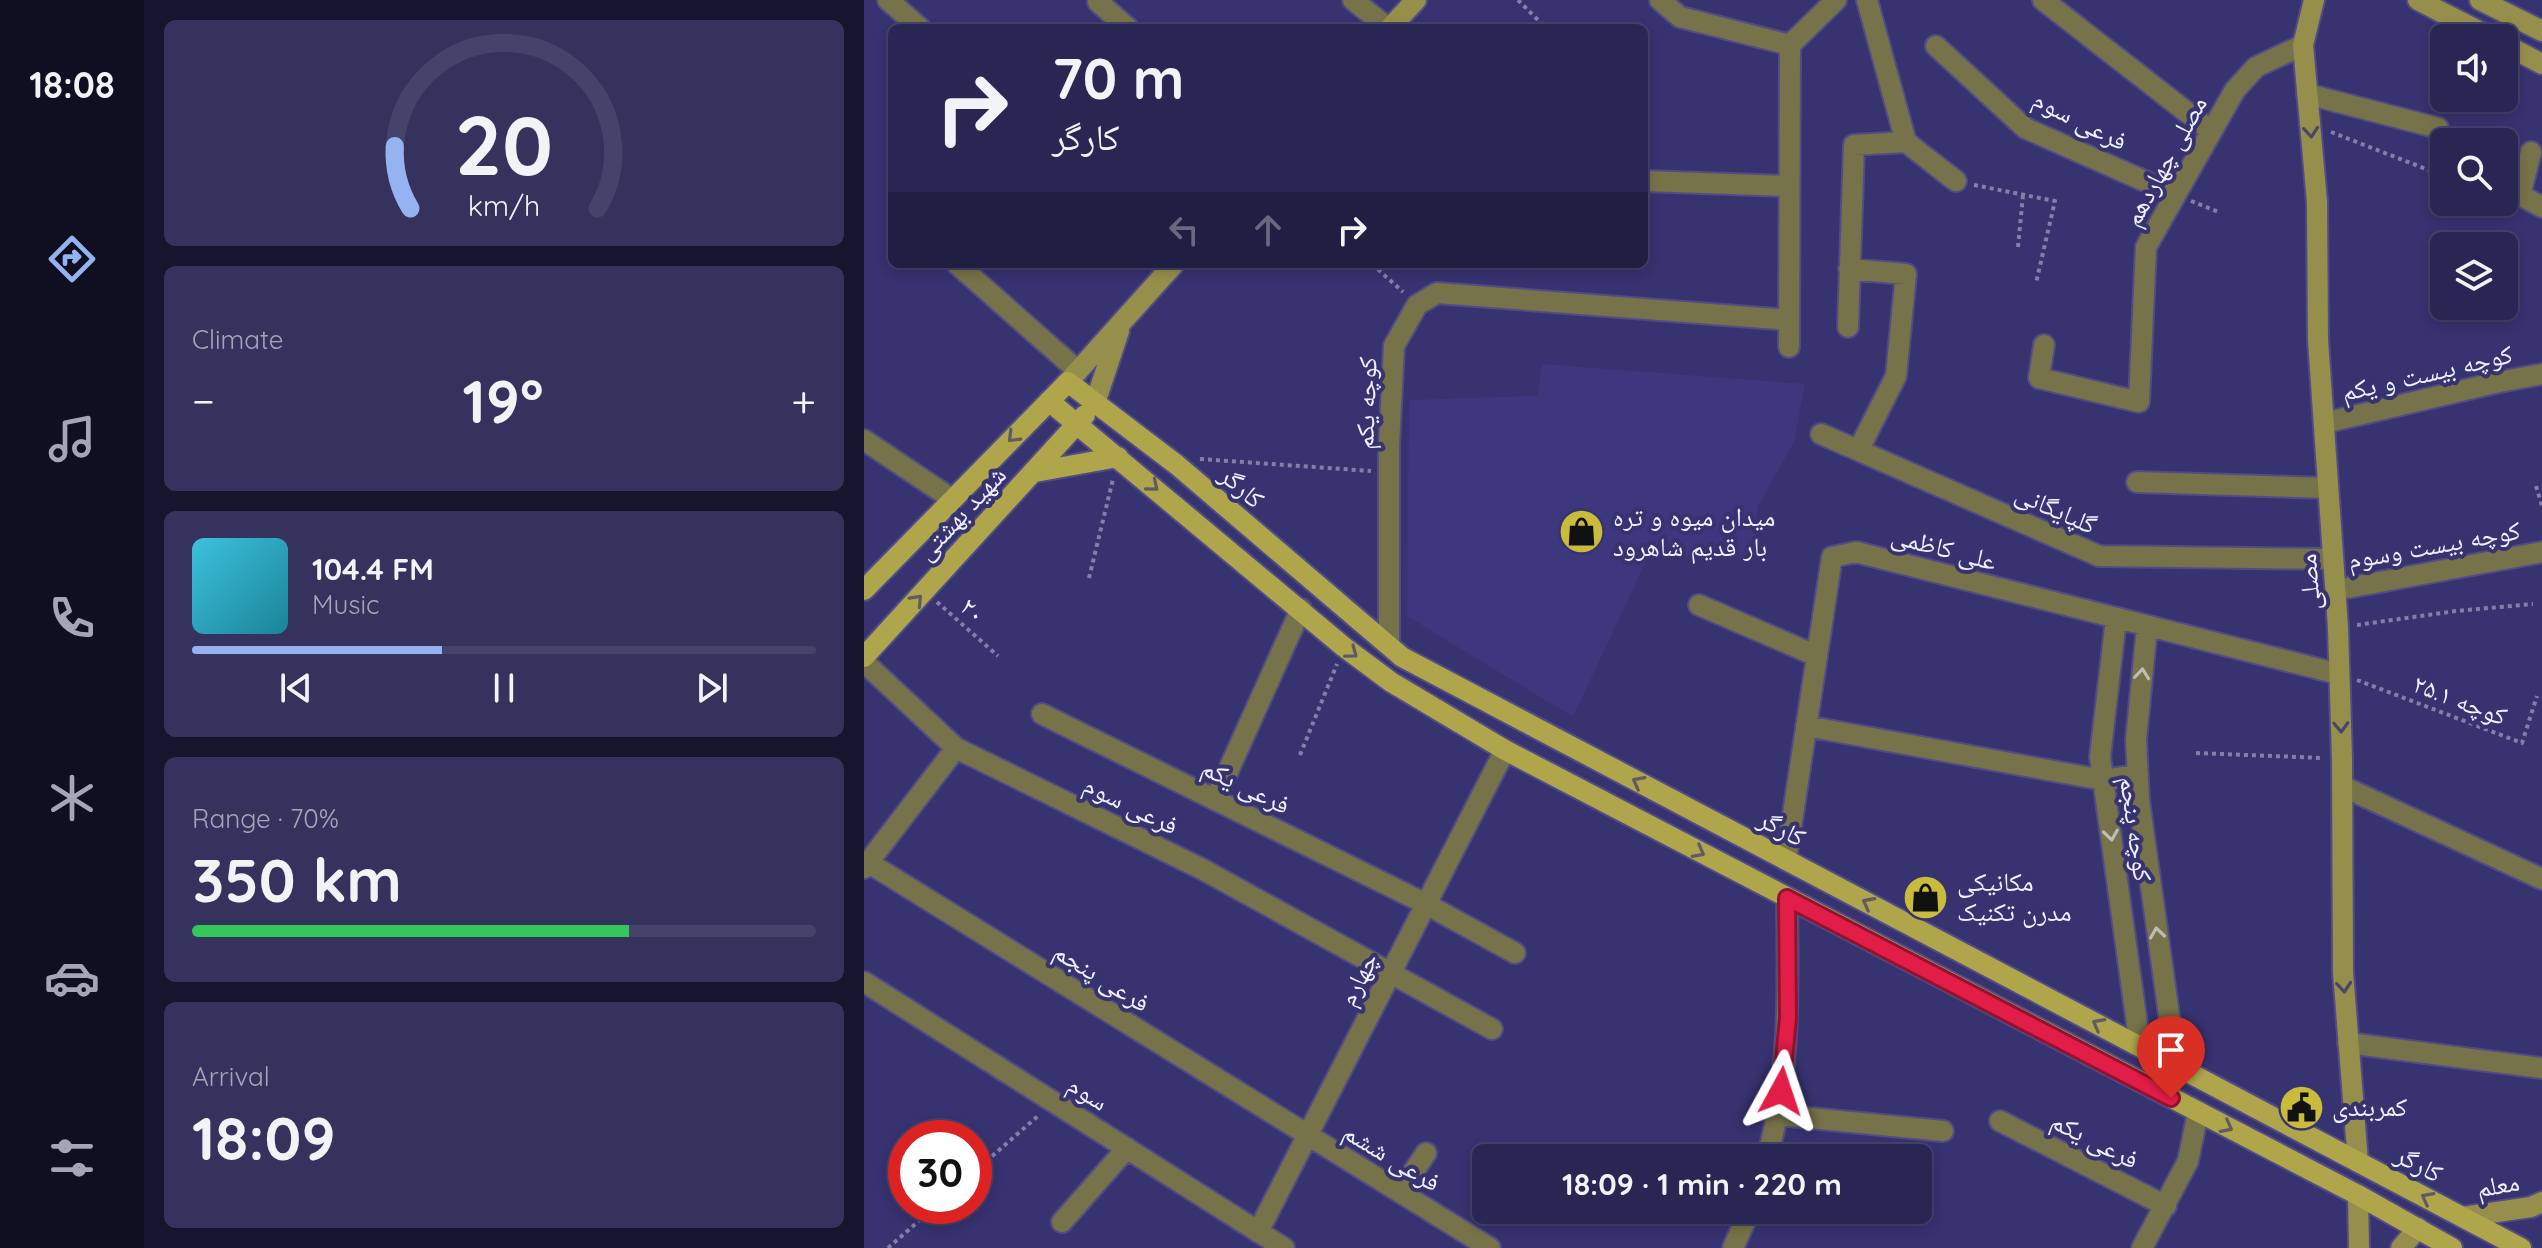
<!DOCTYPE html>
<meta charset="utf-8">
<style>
:root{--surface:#292654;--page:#35325e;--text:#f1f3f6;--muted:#a5a5b8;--line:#45436b;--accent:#95b2f1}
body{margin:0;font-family:Quicksand,"Noto Naskh Arabic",sans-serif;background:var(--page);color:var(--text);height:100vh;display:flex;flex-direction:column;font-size:30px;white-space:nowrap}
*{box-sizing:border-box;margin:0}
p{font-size:26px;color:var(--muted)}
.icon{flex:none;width:44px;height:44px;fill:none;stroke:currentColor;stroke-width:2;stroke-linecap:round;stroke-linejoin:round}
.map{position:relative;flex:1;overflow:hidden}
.details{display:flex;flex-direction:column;gap:20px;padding:20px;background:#17152e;width:720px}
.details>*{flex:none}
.banner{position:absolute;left:24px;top:24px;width:760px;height:244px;border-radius:12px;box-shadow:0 4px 12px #0003,0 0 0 2px var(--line);background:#292654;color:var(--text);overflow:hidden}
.tools{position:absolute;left:1566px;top:24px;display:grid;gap:16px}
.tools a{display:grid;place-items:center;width:88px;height:88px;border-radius:12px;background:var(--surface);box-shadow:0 4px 12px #0003,0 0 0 2px var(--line);font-size:40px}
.speed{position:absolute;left:24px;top:1120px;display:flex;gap:16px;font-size:40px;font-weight:700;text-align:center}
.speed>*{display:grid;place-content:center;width:104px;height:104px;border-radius:50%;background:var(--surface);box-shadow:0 4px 12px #0003,0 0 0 2px var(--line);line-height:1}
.speed .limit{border:12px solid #d22;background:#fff;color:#111}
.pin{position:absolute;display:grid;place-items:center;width:68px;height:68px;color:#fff;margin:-82px -34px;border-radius:50% 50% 50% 0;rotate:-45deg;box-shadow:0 0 8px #0007}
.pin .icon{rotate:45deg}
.me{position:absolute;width:88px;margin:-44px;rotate:5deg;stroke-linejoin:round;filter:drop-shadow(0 0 6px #0008)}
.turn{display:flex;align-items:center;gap:28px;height:168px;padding:0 32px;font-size:36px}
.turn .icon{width:104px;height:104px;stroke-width:2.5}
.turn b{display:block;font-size:56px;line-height:68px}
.lanes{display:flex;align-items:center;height:76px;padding:0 32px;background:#0003;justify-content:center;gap:40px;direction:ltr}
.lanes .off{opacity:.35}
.big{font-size:60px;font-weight:700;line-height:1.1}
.details .card{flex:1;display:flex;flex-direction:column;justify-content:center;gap:12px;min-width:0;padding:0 28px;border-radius:12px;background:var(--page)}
.details .dial{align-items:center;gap:0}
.dial svg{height:208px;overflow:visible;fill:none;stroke:var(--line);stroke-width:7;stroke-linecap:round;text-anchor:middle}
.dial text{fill:var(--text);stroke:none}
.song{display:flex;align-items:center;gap:24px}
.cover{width:96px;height:96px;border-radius:12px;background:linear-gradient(135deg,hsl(190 70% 55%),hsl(190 70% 35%))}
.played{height:8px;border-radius:4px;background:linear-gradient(90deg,var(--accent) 40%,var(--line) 40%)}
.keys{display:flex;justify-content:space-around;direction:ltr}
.heat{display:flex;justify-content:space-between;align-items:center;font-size:44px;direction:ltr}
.charge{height:12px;border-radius:6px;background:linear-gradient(90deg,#34c759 70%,var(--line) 0)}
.trip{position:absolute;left:608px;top:1144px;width:460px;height:80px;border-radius:12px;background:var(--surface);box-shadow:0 4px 12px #0003,0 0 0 2px var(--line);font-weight:700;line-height:80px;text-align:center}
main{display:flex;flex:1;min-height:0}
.dock{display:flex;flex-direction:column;width:144px;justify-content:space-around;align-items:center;background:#100f22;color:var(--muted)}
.dock .icon{width:56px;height:56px}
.dock .active{color:var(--accent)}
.dock b{font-size:36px;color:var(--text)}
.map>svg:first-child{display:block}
.built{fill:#3d387e}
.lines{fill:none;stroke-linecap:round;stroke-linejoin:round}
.street-casing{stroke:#514d84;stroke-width:24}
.secondary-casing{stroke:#514d84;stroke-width:24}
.primary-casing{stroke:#514d84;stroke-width:24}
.path{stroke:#8280ab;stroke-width:4;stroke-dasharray:4 4;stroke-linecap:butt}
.street{stroke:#767249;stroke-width:20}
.secondary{stroke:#968f4b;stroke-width:20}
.primary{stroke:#afa54b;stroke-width:20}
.oneway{stroke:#4a4569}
.oneway2{stroke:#615a63}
.oneway3{stroke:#bebeb6}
.route-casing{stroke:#92132f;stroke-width:20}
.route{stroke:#e11d48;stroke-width:14}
.labels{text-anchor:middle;stroke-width:8;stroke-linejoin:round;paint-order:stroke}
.street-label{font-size:26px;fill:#eef0ff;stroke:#373270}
.poi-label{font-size:26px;fill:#eef0ff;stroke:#373270;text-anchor:start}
</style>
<main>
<nav class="dock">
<b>18:08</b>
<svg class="icon active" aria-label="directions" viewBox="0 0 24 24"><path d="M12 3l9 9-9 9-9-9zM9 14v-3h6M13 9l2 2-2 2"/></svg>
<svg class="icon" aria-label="music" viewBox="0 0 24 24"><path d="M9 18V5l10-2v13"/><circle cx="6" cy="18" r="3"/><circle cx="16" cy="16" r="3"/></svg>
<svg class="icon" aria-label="phone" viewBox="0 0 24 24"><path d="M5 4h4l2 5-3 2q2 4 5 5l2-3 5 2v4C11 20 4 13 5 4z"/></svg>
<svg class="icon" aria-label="climate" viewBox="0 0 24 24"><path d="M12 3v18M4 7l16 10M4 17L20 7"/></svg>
<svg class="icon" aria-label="car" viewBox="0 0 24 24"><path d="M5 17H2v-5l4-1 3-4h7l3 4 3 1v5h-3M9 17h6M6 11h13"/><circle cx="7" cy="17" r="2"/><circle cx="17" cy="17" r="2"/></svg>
<svg class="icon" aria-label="filters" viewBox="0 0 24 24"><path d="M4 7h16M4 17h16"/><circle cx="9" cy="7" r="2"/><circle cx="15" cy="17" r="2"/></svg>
</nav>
<section class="details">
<div class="card dial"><svg viewBox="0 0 100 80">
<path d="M14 69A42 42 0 1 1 86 69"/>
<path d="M14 69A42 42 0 0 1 8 45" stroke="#95b2f1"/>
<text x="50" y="56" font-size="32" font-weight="700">20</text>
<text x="50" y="72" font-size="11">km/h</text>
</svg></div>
<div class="card"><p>Climate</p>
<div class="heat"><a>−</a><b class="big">19°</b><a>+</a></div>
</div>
<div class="card">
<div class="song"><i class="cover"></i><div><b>104.4 FM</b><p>Music</p></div></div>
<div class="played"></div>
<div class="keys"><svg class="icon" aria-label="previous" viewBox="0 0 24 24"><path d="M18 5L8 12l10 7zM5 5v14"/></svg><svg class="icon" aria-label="pause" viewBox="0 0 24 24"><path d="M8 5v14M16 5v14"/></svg><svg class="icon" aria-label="next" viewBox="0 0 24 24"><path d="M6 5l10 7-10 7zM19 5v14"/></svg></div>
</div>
<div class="card"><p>Range · 70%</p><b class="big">350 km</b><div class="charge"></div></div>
<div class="card"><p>Arrival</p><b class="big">18:09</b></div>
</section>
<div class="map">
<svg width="1678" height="1248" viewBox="0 0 1678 1248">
<rect width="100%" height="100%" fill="#373270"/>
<path class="built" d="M678 364 941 384 930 442 894 506 889 558 784 557 709 717 543 616 545 400 674 396Z"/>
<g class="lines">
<defs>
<path id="street" d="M24 0 56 28
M489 0 524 28
M796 0 816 17 926 45
M1003 0 1042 142 1092 181
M1179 0 1347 131
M234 2 264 28
M1072 46 1161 128 1310 194
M1443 94 1574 128
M1667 152 1656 195 1678 207
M780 181 925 186
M93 264 214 371
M985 269 1042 274 1032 376 995 449
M984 327 990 145 1042 142
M1180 345 1175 378 1275 402 1282 247 1371 90 1392 67 1439 45
M925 347 926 45 972 0
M1460 423 1635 382 1678 374
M957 434 1235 556 1469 559
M0 440 88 499
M1273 482 1464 488
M1472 590 1678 552
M835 605 953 656
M1252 619 1236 757 1276 1046
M1283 627 1272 740 1275 800 1312 1065
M525 646V446L530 346 553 305 573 293 925 320
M0 662 92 748 338 869 628 1029
M178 714 562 904 651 953
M942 726 1239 780 1274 775
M1478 786 1678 879
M351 800 437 609
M922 860 968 557 992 552 1475 674
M5 863 626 1248
M0 868 92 748
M0 982 420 1248
M1484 1043 1678 1068
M915 1115 1079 1131
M1136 1121 1302 1206
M903 1158C927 1072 924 986 923 898
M536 1192 562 1153
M198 1222 263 1148
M394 1232 641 750
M869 1248 886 1210
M1278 1248 1324 1161 1334 1112"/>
<path id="secondary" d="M1450 0 1439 45 1453 202 1454 340 1474 628 1478 759 1479 972 1494 1162
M1554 0 1628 38
M1616 0 1678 31
M526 28 552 0
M1640 44 1678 64
M204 382 310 264
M231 403 255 331
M1494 1195 1495 1248
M1599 1217 1667 1207 1678 1202
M1537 1248 1554 1228"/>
<path id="primary" d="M185 401 480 647 527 682 641 750 1494 1195 1588 1248
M171 472 254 457
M0 590 204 382 313 465 538 657 1657 1248
M0 657 221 415"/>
</defs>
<use href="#street" class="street-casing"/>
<use href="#secondary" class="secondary-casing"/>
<use href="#primary" class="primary-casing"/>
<path class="path" d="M654 0 682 28
M1467 132 1580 176
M1592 133 1629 142
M1110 185 1191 201 1172 283
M1327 201 1355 212
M1606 208 1607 202
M1154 247 1159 195
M508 264 539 292
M336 459 507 471
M1672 486 1678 506
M225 578 249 479
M73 602 134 656
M1493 625 1592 611 1669 604
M1493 680 1658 743 1673 696
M1332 753 1459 758
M436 755 473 664
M110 1172 174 1116
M24 1248 72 1206"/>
<use href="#street" class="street"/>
<use href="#secondary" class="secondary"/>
<use href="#primary" class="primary"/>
</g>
<defs><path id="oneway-chevron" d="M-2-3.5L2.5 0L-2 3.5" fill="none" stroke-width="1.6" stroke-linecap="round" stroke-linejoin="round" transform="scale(2)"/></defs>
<g class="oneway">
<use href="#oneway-chevron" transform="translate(1447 132) rotate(85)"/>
<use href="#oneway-chevron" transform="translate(1477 727) rotate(88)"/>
<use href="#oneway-chevron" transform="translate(1480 987) rotate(85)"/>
</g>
<g class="oneway2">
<use href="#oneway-chevron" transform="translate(149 437) rotate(135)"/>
<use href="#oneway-chevron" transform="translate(289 486) rotate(40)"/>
<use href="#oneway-chevron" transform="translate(53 600) rotate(-47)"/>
<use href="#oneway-chevron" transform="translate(488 653) rotate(37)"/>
<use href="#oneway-chevron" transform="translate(774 782) rotate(-152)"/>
<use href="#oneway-chevron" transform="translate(835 852) rotate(28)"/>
<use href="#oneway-chevron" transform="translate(1004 903) rotate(-152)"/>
<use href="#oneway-chevron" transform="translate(1234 1024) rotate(-152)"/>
<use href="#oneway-chevron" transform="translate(1363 1127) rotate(28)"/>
<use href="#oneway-chevron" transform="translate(1563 1198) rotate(-152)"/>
</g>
<g class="oneway3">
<use href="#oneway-chevron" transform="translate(1278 674) rotate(-84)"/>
<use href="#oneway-chevron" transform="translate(1247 835) rotate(82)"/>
<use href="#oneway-chevron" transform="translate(1293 933) rotate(-98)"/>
</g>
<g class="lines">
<defs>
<path id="route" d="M917 1091 924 1018 923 898 1307 1098"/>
</defs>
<use href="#route" class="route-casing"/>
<use href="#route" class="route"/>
</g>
<defs>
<symbol id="shop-disc" viewBox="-11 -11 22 22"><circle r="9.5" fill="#c9bb3b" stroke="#373270"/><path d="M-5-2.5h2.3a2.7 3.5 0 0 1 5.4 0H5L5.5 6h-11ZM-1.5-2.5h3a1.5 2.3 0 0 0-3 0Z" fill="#111"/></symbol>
<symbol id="civic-disc" viewBox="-11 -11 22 22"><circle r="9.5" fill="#c9bb3b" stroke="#373270"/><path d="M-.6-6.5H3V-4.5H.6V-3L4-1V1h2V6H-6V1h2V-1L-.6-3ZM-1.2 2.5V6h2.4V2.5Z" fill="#111"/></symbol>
</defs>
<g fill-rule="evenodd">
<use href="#shop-disc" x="692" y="506" width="51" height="51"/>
<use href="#shop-disc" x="1036" y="872" width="51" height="51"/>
<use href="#civic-disc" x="1412" y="1082" width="51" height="51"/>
</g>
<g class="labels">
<g class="street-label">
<text transform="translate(1216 120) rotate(27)" y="9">فرعی سوم</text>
<text transform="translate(1301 161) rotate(-61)" y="9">مصلی چهاردهم</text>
<text transform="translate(1563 373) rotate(-13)" y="9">کوچه بیست و یکم</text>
<text transform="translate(502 403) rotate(-88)" y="9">کوچه یکم</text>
<text transform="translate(378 487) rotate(41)" y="9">کارگر</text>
<text transform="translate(1192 509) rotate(24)" y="9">گلپایگانی</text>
<text transform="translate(97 513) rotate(-47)" y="9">شهید بهشتی</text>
<text transform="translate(1570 545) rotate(-10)" y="9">کوچه بیست وسوم</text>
<text transform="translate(1080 548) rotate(15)" y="9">علی کاظمی</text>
<text transform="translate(1445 582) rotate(-94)" y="9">مصلی</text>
<text transform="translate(109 610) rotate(42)" y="9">۲۰</text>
<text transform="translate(1596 700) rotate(21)" y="9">کوچه ۲۵.۱</text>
<text transform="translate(382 786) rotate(26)" y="9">فرعی یکم</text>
<text transform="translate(267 805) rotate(26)" y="9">فرعی سوم</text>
<text transform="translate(918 828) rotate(28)" y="9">کارگر</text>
<text transform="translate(1272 829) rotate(82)" y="9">کوچه پنجم</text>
<text transform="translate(238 977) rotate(32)" y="9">فرعی پنجم</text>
<text transform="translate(494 979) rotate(-63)" y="9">چهارم</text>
<text transform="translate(224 1093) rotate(32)" y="9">سوم</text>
<text transform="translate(1231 1140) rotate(27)" y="9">فرعی یکم</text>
<text transform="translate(528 1157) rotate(31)" y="9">فرعی ششم</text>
<text transform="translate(1555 1164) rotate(28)" y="9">کارگر</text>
<text transform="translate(1634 1185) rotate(-10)" y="9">معلم</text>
</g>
<g class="poi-label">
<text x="749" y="526">میدان میوه و تره<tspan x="749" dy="30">بار قدیم شاهرود</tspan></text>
<text x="1093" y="891">مکانیکی<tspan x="1093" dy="30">مدرن تکنیک</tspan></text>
<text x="1468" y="1116">کمربندی</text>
</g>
</g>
</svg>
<div class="tools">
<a><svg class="icon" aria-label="sound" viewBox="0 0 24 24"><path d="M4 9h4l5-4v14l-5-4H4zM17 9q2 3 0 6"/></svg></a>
<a><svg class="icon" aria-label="search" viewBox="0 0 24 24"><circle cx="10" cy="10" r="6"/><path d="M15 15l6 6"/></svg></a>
<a><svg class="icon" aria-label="layers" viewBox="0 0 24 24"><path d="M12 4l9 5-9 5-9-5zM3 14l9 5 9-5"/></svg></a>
</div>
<div class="speed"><div class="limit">30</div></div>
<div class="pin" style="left:1307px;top:1098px;background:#d93025"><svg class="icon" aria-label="arrive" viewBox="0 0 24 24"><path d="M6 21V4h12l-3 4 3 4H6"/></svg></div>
<svg class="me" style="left:917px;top:1091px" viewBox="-20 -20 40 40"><path d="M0-17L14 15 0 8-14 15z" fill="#e11d48" stroke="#fff" stroke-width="4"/></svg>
<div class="trip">18:09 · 1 min · 220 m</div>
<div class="banner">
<div class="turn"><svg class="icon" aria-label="right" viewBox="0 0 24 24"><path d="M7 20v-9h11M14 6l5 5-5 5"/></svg><div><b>70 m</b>کارگر</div></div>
<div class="lanes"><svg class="icon off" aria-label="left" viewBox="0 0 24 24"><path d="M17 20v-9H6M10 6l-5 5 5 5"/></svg><svg class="icon off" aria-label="ahead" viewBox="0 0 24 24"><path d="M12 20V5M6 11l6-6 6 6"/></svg><svg class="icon" aria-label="right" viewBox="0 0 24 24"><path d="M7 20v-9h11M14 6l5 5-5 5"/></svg></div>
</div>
</div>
</main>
